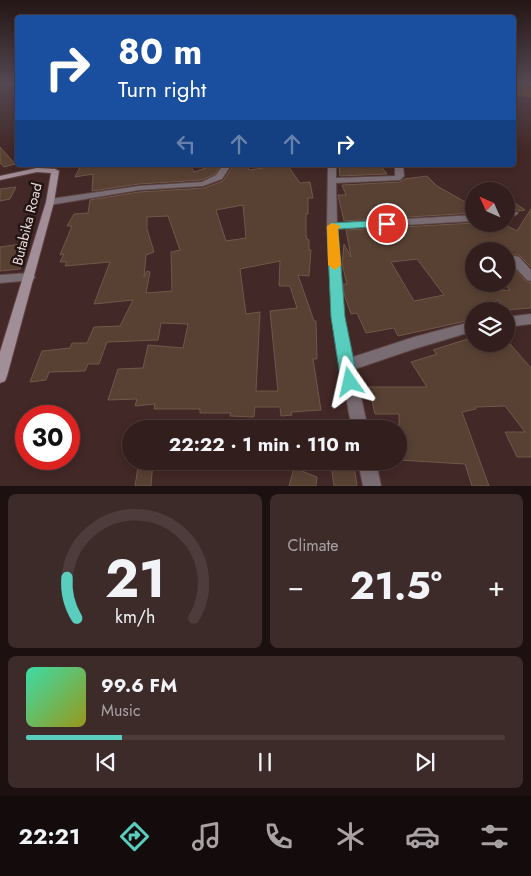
<!DOCTYPE html>
<meta charset="utf-8">
<style>
:root{--surface:#321e1d;--page:#3d2b2a;--text:#f1f3f6;--muted:#a8a2a4;--line:#4d3c3b;--accent:#59cebe}
body{margin:0;font-family:Jost,sans-serif;background:var(--page);color:var(--text);height:100vh;display:flex;flex-direction:column;font-size:19px;white-space:nowrap}
*{box-sizing:border-box;margin:0}
p{font-size:16px;color:var(--muted)}
.icon{flex:none;width:28px;height:28px;fill:none;stroke:currentColor;stroke-width:2;stroke-linecap:round;stroke-linejoin:round}
.map{position:relative;height:486px;overflow:hidden}
.side{display:flex;flex-direction:column;gap:8px;padding:8px;background:#1c1010;flex:1}
.side>*{flex:none}
.top-card{position:absolute;left:15px;top:15px;width:501px;height:152px;border-radius:5px;box-shadow:0 2px 8px #0003,0 0 0 1px var(--line);background:#1a4fa0;color:#fff;overflow:hidden}
.needle{width:32px;rotate:315deg}
.controls{position:absolute;left:465px;top:182px;display:grid;gap:10px}
.controls a{display:grid;place-items:center;width:50px;height:50px;border-radius:50%;background:var(--surface);box-shadow:0 2px 8px #0003,0 0 0 1px var(--line);font-size:25px}
.speed{position:absolute;left:15px;top:405px;display:flex;gap:10px;font-size:25px;font-weight:700;text-align:center}
.speed>*{display:grid;place-content:center;width:65px;height:65px;border-radius:50%;background:var(--surface);box-shadow:0 2px 8px #0003,0 0 0 1px var(--line);line-height:1}
.speed .limit{border:8px solid #d22;background:#fff;color:#111}
.pin{position:absolute;display:grid;place-items:center;width:42px;height:42px;color:#fff;margin:-21px;border:2px solid #fff;border-radius:50%;box-shadow:0 1px 5px #0007}
.me{position:absolute;width:55px;margin:-28px;rotate:349deg;stroke-linejoin:round;filter:drop-shadow(0 0 4px #0008)}
.turn{display:flex;align-items:center;gap:18px;height:105px;padding:0 20px;font-size:22px}
.turn .icon{width:65px;height:65px;stroke-width:2.5}
.turn b{display:block;font-size:35px;line-height:42px}
.lanes{display:flex;align-items:center;height:48px;padding:0 20px;background:#0003;justify-content:center;gap:25px;direction:ltr}
.lanes .off{opacity:.35}
.big{font-size:38px;font-weight:700;line-height:1.1}
.side .card{flex:1;display:flex;flex-direction:column;justify-content:center;gap:8px;min-width:0;padding:0 18px;border-radius:8px;background:var(--page)}
.side .dial{align-items:center;gap:0}
.dial svg{height:130px;overflow:visible;fill:none;stroke:var(--line);stroke-width:7;stroke-linecap:round;text-anchor:middle}
.dial text{fill:var(--text);stroke:none}
.song{display:flex;align-items:center;gap:15px}
.cover{width:60px;height:60px;border-radius:8px;background:linear-gradient(135deg,hsl(160 70% 55%),hsl(60 70% 35%))}
.played{height:5px;border-radius:2px;background:linear-gradient(90deg,var(--accent) 20%,var(--line) 20%)}
.keys{display:flex;justify-content:space-around;direction:ltr}
.heat{display:flex;justify-content:space-between;align-items:center;font-size:28px;direction:ltr}
.side .tiles{flex:1;display:grid;gap:8px;grid-template-columns:1fr 1fr}
.card:last-child{grid-column:span 2}
.trip{position:absolute;left:122px;top:420px;width:285px;height:50px;border-radius:25px;background:var(--surface);box-shadow:0 2px 8px #0003,0 0 0 1px var(--line);font-weight:700;line-height:50px;text-align:center}
.menu{display:flex;height:80px;justify-content:space-around;align-items:center;background:#140c0c;color:var(--muted)}
.menu .icon{width:35px;height:35px}
.menu .current{color:var(--accent)}
.menu b{font-size:22px;color:var(--text)}
.map>svg:first-child{display:block}
.green{fill:#5d4608}
.building{fill:#584133;stroke:#705849;fill-rule:evenodd}
.lines{fill:none;stroke-linecap:round;stroke-linejoin:round}
.street-casing{stroke:#5d4443;stroke-width:2}
.secondary-casing{stroke:#5d4443;stroke-width:2}
.street{fill:#796c72;fill-rule:evenodd}
.secondary{fill:#a28e97;fill-rule:evenodd}
.route{fill:#59cebe;stroke:#3a867c}
.slow{fill:#f59e0b}
.labels{text-anchor:middle;stroke-width:5;stroke-linejoin:round;paint-order:stroke}
.street-label{font-size:14px;fill:#ebd9d8;stroke:#211514}
</style>
<div class="map">
<svg width="531" height="486" viewBox="0 0 531 486">
<rect width="100%" height="100%" fill="#422827"/>
<path class="green" d="M514 83H531V98L514 94Z"/>
<path class="building" d="M0 147 15 164 4 167 0 163Z
M81 165H190L194 172 215 165 220 166 215 174 202 180 139 184 92 191 93 174 75 177Z
M247 165 249 170 284 165 288 166 300 183 310 182 313 198H308V214H306V235L307 239 309 240V250H311L309 276 298 275 314 321H316L317 359H313L321 410 291 412 292 415 281 416 280 407H255L254 417 230 416 231 413H200V409H154L155 404 135 406 137 399 108 400 118 369 143 368 148 345 183 348 188 324 161 323 158 340 107 342 99 364H88L85 371 49 372 46 380 30 382 42 351 70 348 72 343H87L94 327 120 326 133 300 94 304 110 262 65 266 67 262H60L64 254 60 255 72 226H67L74 214 88 213 90 200 139 192 204 188 223 181 233 166ZM243 205 246 238 226 241 216 210ZM168 216 180 250 171 252 172 291 146 293 150 272 147 271 144 277 146 255 154 252 147 229V217ZM280 261 279 286H290L297 308 270 311 278 391H256L260 312 246 314 240 269Z
M345 165H380L387 174 340 176 339 167H346Z
M427 176 437 186 474 207V213L344 221 338 195H346L342 185 400 182 404 179Z
M16 187 10 199 0 201V189Z
M506 197 525 210 519 211 512 208 506 210Z
M531 209V267L519 255H511L508 259 510 264 526 281 531 283V308L506 310 498 300 467 315 471 320 398 336 394 328 366 333 357 313 351 314 344 294 343 284H347L342 264 344 244 351 257 346 230 474 223 486 224 490 227 504 224 517 231ZM474 251H506V285L510 290 485 292 478 284H474ZM417 259 444 295 414 301 391 262Z
M28 243 20 269 0 271V247Z
M474 337V344H510L531 368V457H517L505 432H525L505 406 475 407 476 409 462 412 489 486H472L465 464 399 460V414H375L369 387H427L411 362 437 354 433 350Z
M139 461H153L151 486H135Z
M331 465H354L357 486H334Z
M294 468 317 477 316 486H289Z"/>
<g class="lines">
<defs>
<path id="street" d="M223 165H231L222 179 203 186 139 190 50 205 46 202 50 199 139 186 202 182 216 175Z
M328 165H336V178L395 176V165H403L404 176 400 180 336 183 337 223 474 215V221L337 229 344 317 353 357 414 337 474 321V331L414 349 355 369 368 429H352L341 371 339 366 340 363 332 317 327 226Z
M513 210 518 213 516 215 506 218V212Z
M515 256 519 257 531 270V281L527 280 511 263 510 260 511 257Z
M29 273 33 274 35 277 33 280 0 283V275Z
M531 314V324L506 327V317Z
M358 461H376L381 486H363Z"/>
<path id="secondary" d="M37 168 55 169 59 171 54 202 7 376 5 381 0 383V352L46 202 51 173 37 172 0 180V176Z"/>
</defs>
<use href="#street" class="street-casing"/>
<use href="#secondary" class="secondary-casing"/>
<use href="#street" class="street"/>
<use href="#secondary" class="secondary"/>
</g>
<linearGradient id="sky" x2="0" y2="1"><stop stop-color="#241615"/><stop offset="0.55" stop-color="#544852"/><stop offset="1" stop-color="#544852" stop-opacity="0"/></linearGradient>
<rect width="531" height="151" fill="url(#sky)"/>
<path class="route" d="M387 220 392 224 391 226 338 229 345 317 358 382 355 387 350 390 344 387 341 382 331 317 327 226 332 223Z"/>
<path class="slow" d="M332 223 341 226 338 229 341 265 335 270 328 265 327 226Z"/>
<g class="labels">
<g class="street-label">
<text transform="translate(27 224) rotate(-76)" y="5">Butabika Road</text>
</g>
</g>
</svg>
<div class="controls">
<a><svg class="needle" viewBox="-14 -14 28 28"><path d="M0-13l5 13h-10z" fill="#e53935"/><path d="M0 13l5-13h-10z" fill="#a8a2a4"/></svg></a>
<a><svg class="icon" aria-label="search" viewBox="0 0 24 24"><circle cx="10" cy="10" r="6"/><path d="M15 15l6 6"/></svg></a>
<a><svg class="icon" aria-label="layers" viewBox="0 0 24 24"><path d="M12 4l9 5-9 5-9-5zM3 14l9 5 9-5"/></svg></a>
</div>
<div class="speed"><div class="limit">30</div></div>
<div class="pin" style="left:387px;top:224px;background:#d93025"><svg class="icon" aria-label="arrive" viewBox="0 0 24 24"><path d="M6 21V4h12l-3 4 3 4H6"/></svg></div>
<svg class="me" style="left:350px;top:382px" viewBox="-20 -20 40 40"><path d="M0-17L14 15 0 8-14 15z" fill="#59cebe" stroke="#fff" stroke-width="4"/></svg>
<div class="trip">22:22 · 1 min · 110 m</div>
<div class="top-card">
<div class="turn"><svg class="icon" aria-label="right" viewBox="0 0 24 24"><path d="M7 20v-9h11M14 6l5 5-5 5"/></svg><div><b>80 m</b>Turn right</div></div>
<div class="lanes"><svg class="icon off" aria-label="left" viewBox="0 0 24 24"><path d="M17 20v-9H6M10 6l-5 5 5 5"/></svg><svg class="icon off" aria-label="ahead" viewBox="0 0 24 24"><path d="M12 20V5M6 11l6-6 6 6"/></svg><svg class="icon off" aria-label="ahead" viewBox="0 0 24 24"><path d="M12 20V5M6 11l6-6 6 6"/></svg><svg class="icon" aria-label="right" viewBox="0 0 24 24"><path d="M7 20v-9h11M14 6l5 5-5 5"/></svg></div>
</div>
</div>
<section class="side">
<div class="tiles">
<div class="card dial"><svg viewBox="0 0 100 80">
<path d="M14 69A42 42 0 1 1 86 69"/>
<path d="M14 69A42 42 0 0 1 8 44" stroke="#59cebe"/>
<text x="50" y="56" font-size="32" font-weight="700">21</text>
<text x="50" y="72" font-size="11">km/h</text>
</svg></div>
<div class="card"><p>Climate</p>
<div class="heat"><a>−</a><b class="big">21.5°</b><a>+</a></div>
</div>
<div class="card">
<div class="song"><i class="cover"></i><div><b>99.6 FM</b><p>Music</p></div></div>
<div class="played"></div>
<div class="keys"><svg class="icon" aria-label="previous" viewBox="0 0 24 24"><path d="M18 5L8 12l10 7zM5 5v14"/></svg><svg class="icon" aria-label="pause" viewBox="0 0 24 24"><path d="M8 5v14M16 5v14"/></svg><svg class="icon" aria-label="next" viewBox="0 0 24 24"><path d="M6 5l10 7-10 7zM19 5v14"/></svg></div>
</div>
</div>
</section>
<nav class="menu">
<b>22:21</b>
<svg class="icon current" aria-label="directions" viewBox="0 0 24 24"><path d="M12 3l9 9-9 9-9-9zM9 14v-3h6M13 9l2 2-2 2"/></svg>
<svg class="icon" aria-label="music" viewBox="0 0 24 24"><path d="M9 18V5l10-2v13"/><circle cx="6" cy="18" r="3"/><circle cx="16" cy="16" r="3"/></svg>
<svg class="icon" aria-label="phone" viewBox="0 0 24 24"><path d="M5 4h4l2 5-3 2q2 4 5 5l2-3 5 2v4C11 20 4 13 5 4z"/></svg>
<svg class="icon" aria-label="climate" viewBox="0 0 24 24"><path d="M12 3v18M4 7l16 10M4 17L20 7"/></svg>
<svg class="icon" aria-label="car" viewBox="0 0 24 24"><path d="M5 17H2v-5l4-1 3-4h7l3 4 3 1v5h-3M9 17h6M6 11h13"/><circle cx="7" cy="17" r="2"/><circle cx="17" cy="17" r="2"/></svg>
<svg class="icon" aria-label="filters" viewBox="0 0 24 24"><path d="M4 7h16M4 17h16"/><circle cx="9" cy="7" r="2"/><circle cx="15" cy="17" r="2"/></svg>
</nav>
